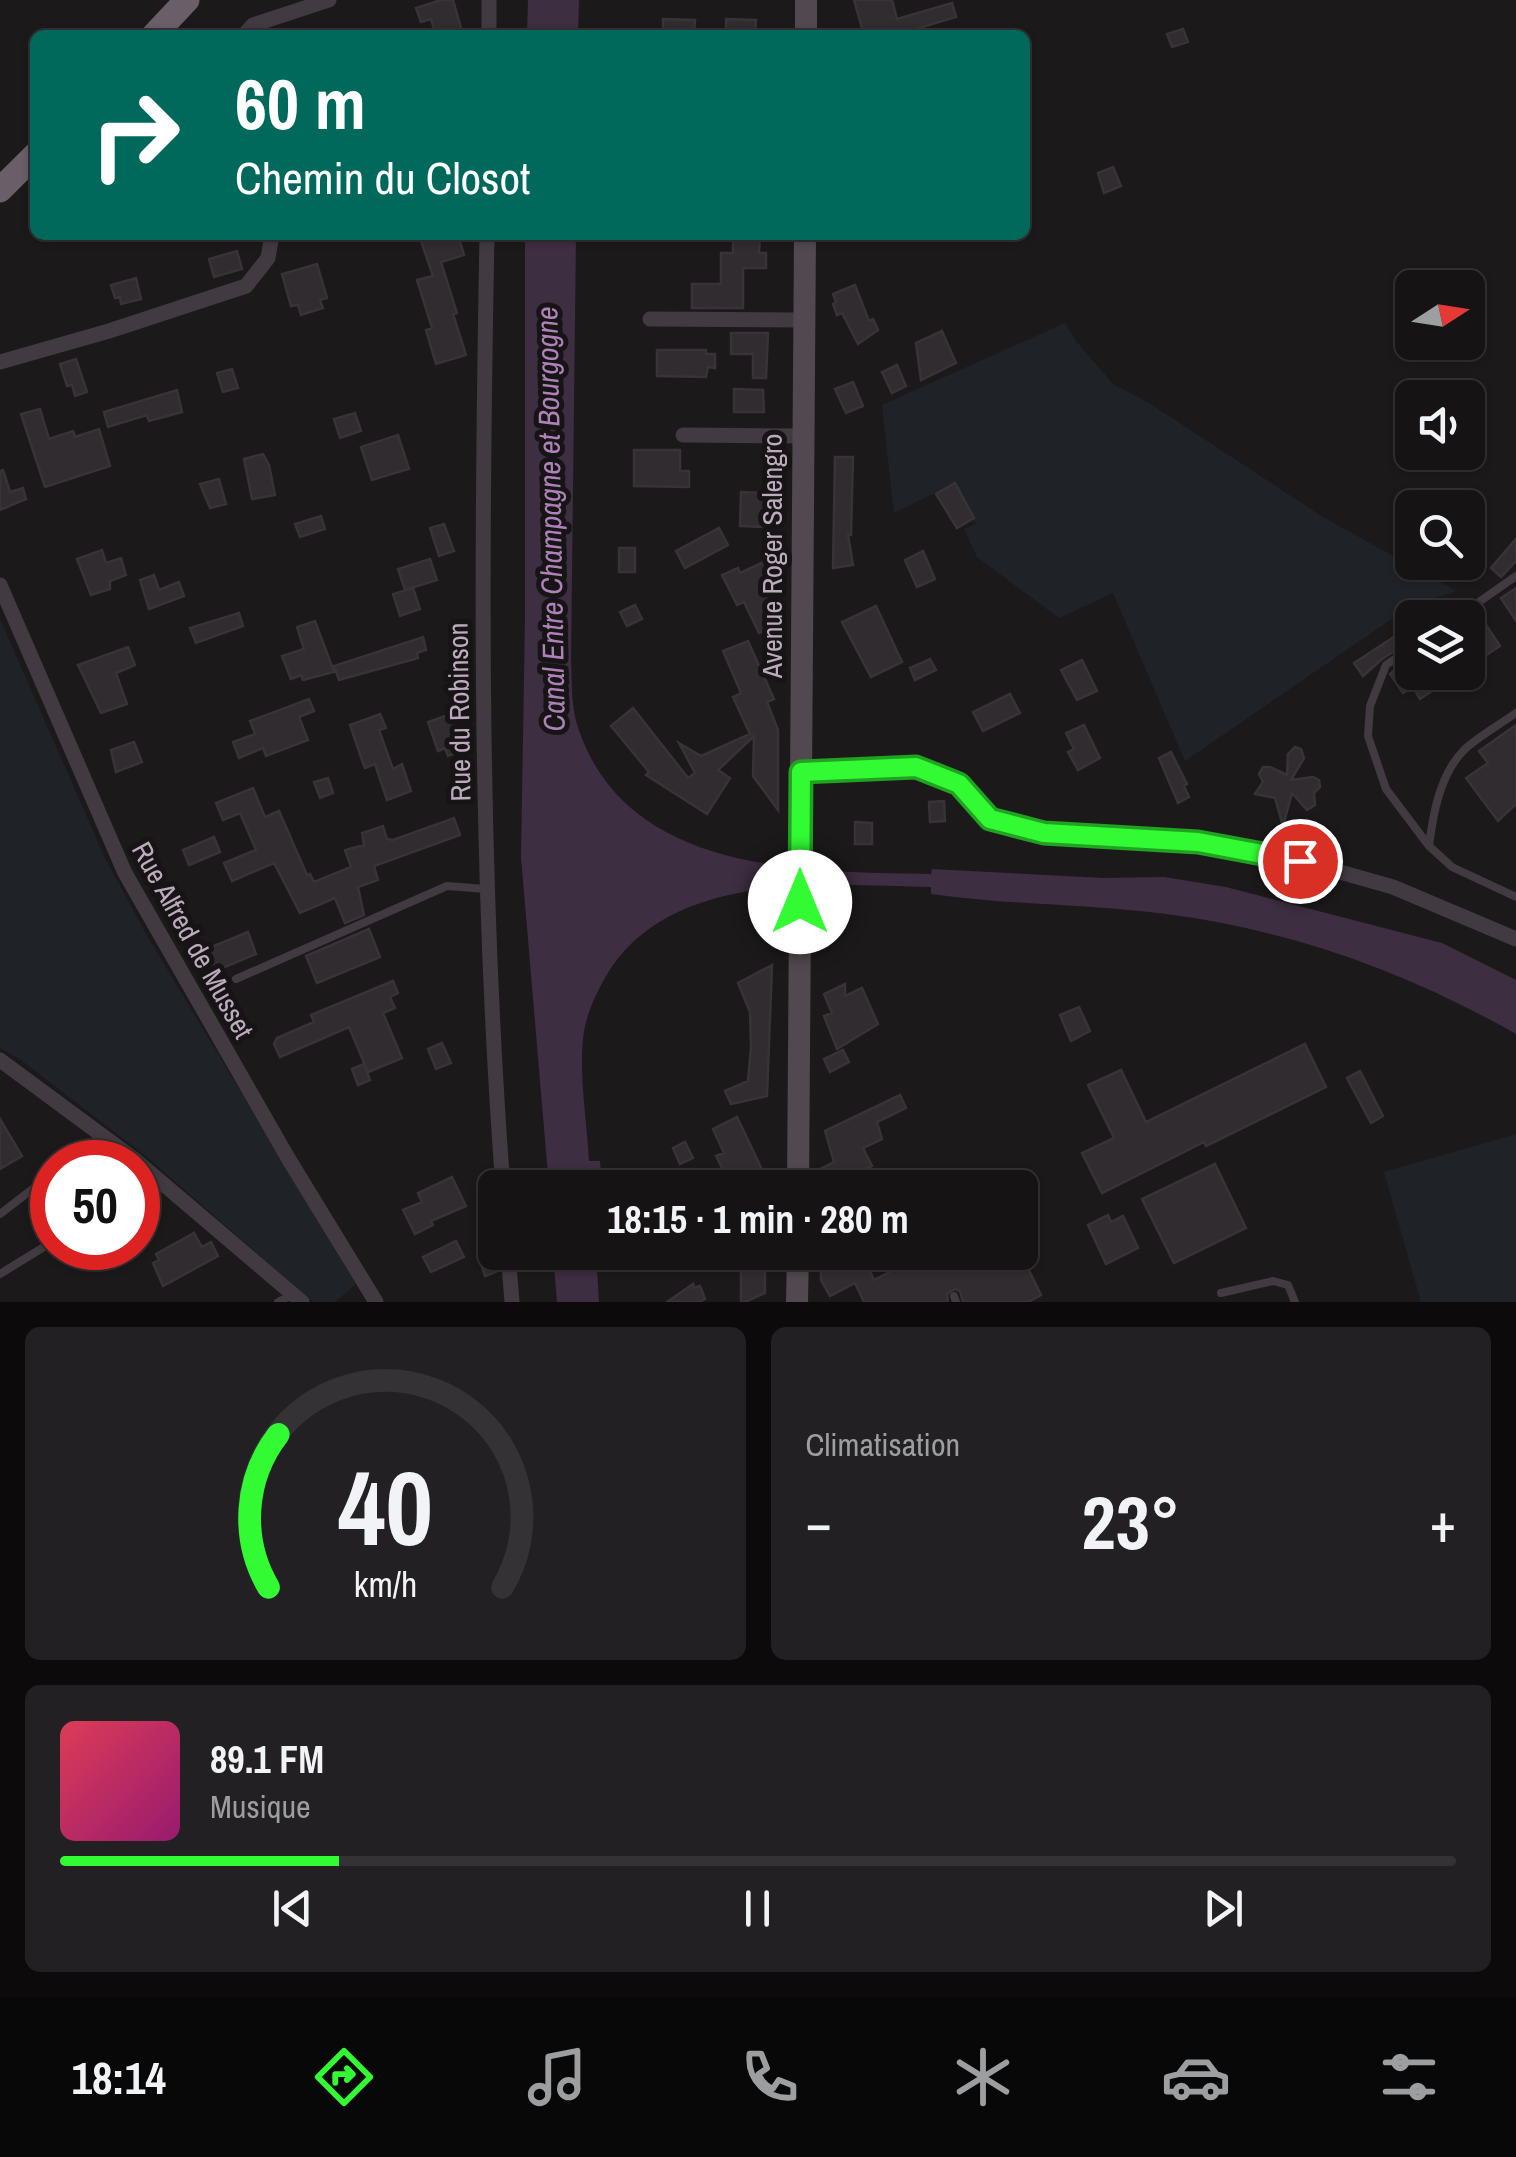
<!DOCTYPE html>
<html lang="fr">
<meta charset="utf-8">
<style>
:root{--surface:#151314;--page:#222022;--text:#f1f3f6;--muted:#9d9ea0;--line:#343234;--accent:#32fb33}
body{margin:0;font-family:"Archivo Narrow",sans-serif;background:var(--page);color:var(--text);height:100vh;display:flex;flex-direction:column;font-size:38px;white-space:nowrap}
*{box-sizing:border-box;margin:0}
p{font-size:32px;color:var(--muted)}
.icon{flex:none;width:55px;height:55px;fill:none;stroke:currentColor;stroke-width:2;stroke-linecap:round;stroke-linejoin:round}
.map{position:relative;height:1302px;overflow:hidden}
.panel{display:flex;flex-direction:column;gap:25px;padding:25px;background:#0c0a0b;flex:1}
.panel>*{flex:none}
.top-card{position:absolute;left:30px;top:30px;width:1000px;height:210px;border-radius:15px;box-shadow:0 2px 8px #0004,0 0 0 2px var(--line);background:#00695c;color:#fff;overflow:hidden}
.needle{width:65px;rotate:78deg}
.tools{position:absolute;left:1395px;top:270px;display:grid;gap:20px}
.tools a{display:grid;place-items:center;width:90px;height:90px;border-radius:15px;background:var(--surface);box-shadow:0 2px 8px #0004,0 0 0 2px var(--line);font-size:50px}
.speed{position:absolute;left:30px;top:1140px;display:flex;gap:20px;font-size:50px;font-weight:700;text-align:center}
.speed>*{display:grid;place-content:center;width:130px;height:130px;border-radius:50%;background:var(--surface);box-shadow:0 2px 8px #0004,0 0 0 2px var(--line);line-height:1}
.speed .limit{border:15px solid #d22;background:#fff;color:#111}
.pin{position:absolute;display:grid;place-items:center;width:85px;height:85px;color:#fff;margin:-42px;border:5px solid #fff;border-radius:50%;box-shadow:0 2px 10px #0007}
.me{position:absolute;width:110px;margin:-55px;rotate:0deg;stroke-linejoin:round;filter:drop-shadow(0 0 8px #0008)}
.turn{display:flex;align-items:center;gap:35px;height:210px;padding:0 40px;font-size:45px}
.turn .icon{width:130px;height:130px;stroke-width:2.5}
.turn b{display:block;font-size:70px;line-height:85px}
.big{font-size:75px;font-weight:800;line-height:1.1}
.panel .card{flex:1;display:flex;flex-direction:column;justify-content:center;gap:15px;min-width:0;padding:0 35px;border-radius:15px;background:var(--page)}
.panel .dial{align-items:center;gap:0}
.dial svg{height:260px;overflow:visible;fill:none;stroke:var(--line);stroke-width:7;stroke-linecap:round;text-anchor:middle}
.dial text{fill:var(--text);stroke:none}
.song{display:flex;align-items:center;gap:30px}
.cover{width:120px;height:120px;border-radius:15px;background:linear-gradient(135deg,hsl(350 70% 55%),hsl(320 70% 35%))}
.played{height:10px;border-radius:5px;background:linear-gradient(90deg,var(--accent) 20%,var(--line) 20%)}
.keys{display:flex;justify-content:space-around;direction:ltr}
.heat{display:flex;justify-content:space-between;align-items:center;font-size:55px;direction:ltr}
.panel .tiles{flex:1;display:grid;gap:25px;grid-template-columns:1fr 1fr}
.card:last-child{grid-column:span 2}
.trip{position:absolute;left:478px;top:1170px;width:560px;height:100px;border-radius:15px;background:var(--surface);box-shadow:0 2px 8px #0004,0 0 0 2px var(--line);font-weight:800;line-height:100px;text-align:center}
.tabs{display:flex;height:160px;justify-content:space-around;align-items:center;background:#080808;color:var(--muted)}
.tabs .icon{width:70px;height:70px}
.tabs .on{color:var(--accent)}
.tabs b{font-size:45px;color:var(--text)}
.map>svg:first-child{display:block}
.green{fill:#1f2328}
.water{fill:#3d2e41}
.building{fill:#302c2f;stroke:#383336;stroke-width:2.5}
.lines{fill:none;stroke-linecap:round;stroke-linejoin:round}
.service{stroke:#413a40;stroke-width:8}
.minor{stroke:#413a40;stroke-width:15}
.secondary{stroke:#514850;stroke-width:22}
.trunk{stroke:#6a5e68;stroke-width:25}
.route-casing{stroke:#20a321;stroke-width:25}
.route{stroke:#32fb33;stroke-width:18}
.labels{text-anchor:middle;stroke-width:10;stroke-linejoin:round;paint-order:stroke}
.street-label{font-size:28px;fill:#bcabbc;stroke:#171416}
.water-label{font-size:30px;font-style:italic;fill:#ae81b8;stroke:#171416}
</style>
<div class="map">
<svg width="1516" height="1302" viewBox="0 0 1516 1302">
<rect width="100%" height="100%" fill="#1c191b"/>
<path class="green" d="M1065 323 1076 341 1113 384 1149 403 1323 517 1456 591 1409 607 1185 761 1113 593 1059 618 977 557 964 529 976 524 955 483 894 513 882 405Z
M0 619 105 858 146 934 356 1284 335 1302H313L148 1158 21 1060 0 1048Z
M1516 1134V1302H1421L1384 1172Z"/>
<path class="water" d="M528 0H579L578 35H527Z
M525 235H576L571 659C572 680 571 701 576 721 621 874 802 872 931 874L932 869 1104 878 1164 877 1226 887 1442 943 1516 980V1034C1407 972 1291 930 1166 914 1088 904 1009 905 931 894V887C827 885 678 870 611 968 599 987 588 1009 584 1031 578 1072 587 1120 589 1161H600L602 1187H549L521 857 525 617Z
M553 1253H596L599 1302H557Z"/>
<path class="building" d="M441 0H453L463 35H436L431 19 421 22 416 8Z
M854 0H892L897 19 952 3 956 17 896 35H864Z
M663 19 695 20 694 35H663Z
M726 19 756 20 755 35H726Z
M1183 29 1188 42 1172 47 1167 34Z
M1113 167 1121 186 1104 193 1098 173Z
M419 235 433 238 458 235 464 255 441 262 457 313 453 314 466 355 436 364 426 330 432 328 417 280 433 276Z
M733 235H760L759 253H766V268H743V308H692V284H721V253H733Z
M237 251 242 269 214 277 209 259Z
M317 264 327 298 320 300 323 308 301 315 298 305 291 306 282 274Z
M136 278 141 299 121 304 120 297 115 298 111 285Z
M855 285 869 321 873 319 878 330 858 344 842 313 837 315 833 304 836 302 833 294Z
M942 331 956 363 921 380 916 343Z
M731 333H768L766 378H753V354H731Z
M657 350H706V354H715V368L708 367 706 377 657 376Z
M76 359 87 392 75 396 72 385 67 386 60 364Z
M897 365 906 386 892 393 882 372Z
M232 369 238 388 223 392 217 373Z
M853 382 863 406 846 413 835 389Z
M734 389 763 390 764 412H734Z
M177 390 182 412 149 421 147 415 108 427 104 412Z
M40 409 49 439 73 431 75 437 99 429 110 466 45 487 21 414Z
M355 413 361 431 340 438 334 419Z
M398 435 409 469 372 480 361 447Z
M634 450H680V471H689V487L634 486Z
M263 454 269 465 275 495 252 499 244 459Z
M835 457H853L851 535H848L853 565 833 568Z
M3 470 10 492 23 488 26 499 0 510V471Z
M219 479 226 504 210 508 200 484Z
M955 483 974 518 957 528 936 494Z
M741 492 762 493 766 527 740 526Z
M321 516 325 529 300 537 295 524Z
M444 524 454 551 439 556 430 528Z
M719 528 728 545 685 568 676 551Z
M1516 539V561L1501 577 1491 568Z
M619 548H635V572H619Z
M102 550 106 563 121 558 126 575 110 581V589L91 595 77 559Z
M923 551 935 579 917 587 905 560Z
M430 559 437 580 405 590 398 569Z
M764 562 772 578 763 582 774 617 770 618 773 628 759 633 744 602 737 605 722 575 738 568 740 573Z
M154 575 159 590 179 582 184 596 149 609 140 580Z
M413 588 420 609 400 616 393 594Z
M1516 588V621L1501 598Z
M635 605 642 619 627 626 620 612Z
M876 606 902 662 871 677 842 622Z
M239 613 243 626 196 643 190 628Z
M315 621 334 672 303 680 301 675 291 679 282 656 304 649 297 627Z
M1484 622 1500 646 1468 667V633Z
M1412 625V640L1382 659 1363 676 1354 663Z
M423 637 426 650 417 653 418 658 339 680 334 666Z
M748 641 774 699 767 702 778 730V810L753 776 754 736 718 770 730 778 707 814 646 775 649 772 611 726 633 708 688 778 695 773 679 743 701 756 750 734 733 697 741 693 723 651Z
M128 647 135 665 116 673 127 704 101 713 78 665Z
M1412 656V672H1460L1420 699 1413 687 1403 693 1390 674Z
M930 659 936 670 915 680 910 668Z
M1082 660 1097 691 1077 700 1061 670Z
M1010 694 1020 713 983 731 973 712Z
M309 699 314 711 299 717 308 740 266 756 263 748 239 758 233 742 255 734 250 721Z
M380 714 386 728 379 730 393 769 402 764 411 791 387 800 375 764 365 768 363 763 350 725Z
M448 715H453L460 737 464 736V750L448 756 445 748 438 751 428 722Z
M1084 725 1100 758 1078 770 1068 752 1074 749 1066 733Z
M1516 725V804L1498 821 1466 778 1488 763 1479 751Z
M134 742 142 762 116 772 111 750Z
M1295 747 1301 749 1304 758 1291 780 1313 777 1319 780 1320 787 1314 793 1315 805 1307 810 1292 793 1283 826 1275 798 1255 794 1263 782 1259 774 1263 767H1270L1287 775 1288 754Z
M1171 752 1187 784 1184 786 1189 797 1178 803 1159 758Z
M328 778 333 793 320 798 314 782Z
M253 788 265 817 279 811 307 875 310 874 314 882 351 867 345 850 364 845 362 833 383 826 387 839 393 840 454 818 460 835 374 866 378 880 358 887 364 915 345 923 335 898 300 913 274 863 232 881 224 863 256 850 240 813 223 820 216 803Z
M944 801 945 821 930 822 929 802Z
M855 822 872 823V844H855Z
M214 837 220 852 189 865 183 850Z
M369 929 380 957 317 983 306 956Z
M248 932 256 954 206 975 197 953Z
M772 965 767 1096 731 1104 725 1091 748 1081 751 1047 750 1012 738 983Z
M393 981 398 993 390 997 395 1008 383 1013 402 1058 368 1072 349 1027 280 1057 274 1044 277 1038 314 1022 311 1015Z
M845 984V996L862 988 878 1024 837 1049 824 1016 832 1013 824 994Z
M1079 1007 1090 1031 1071 1041 1060 1015Z
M442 1043 451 1063 436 1069 428 1049Z
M1305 1044 1326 1087 1206 1146 1204 1142 1102 1193 1082 1153 1114 1138 1088 1085 1121 1070 1146 1122Z
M843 1050 849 1062 830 1072 824 1059Z
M364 1064 370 1080 358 1085 352 1069Z
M1360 1071 1383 1116 1371 1123 1347 1078Z
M900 1095 906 1108 877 1122 882 1139 863 1148 872 1166 853 1175 859 1188H829L820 1169 834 1162 825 1131Z
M737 1117 758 1161 770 1188H707L727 1178 716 1156 724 1153 713 1129Z
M0 1119 22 1156 0 1169Z
M685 1142 693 1158 680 1164 673 1148Z
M1215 1164 1246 1228 1174 1263 1142 1199Z
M452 1177 466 1206 431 1221 433 1225 415 1234 403 1210 422 1202 418 1193Z
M1108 1215 1111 1222 1123 1216 1138 1248 1106 1264 1088 1225Z
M194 1233 202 1247 211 1242 218 1256 163 1286 153 1263 159 1260 156 1254Z
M456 1241 464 1257 431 1272 423 1257Z
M741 1252H765V1293L745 1302H741Z
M821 1252H861L874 1280 929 1252H1020L1041 1295 1028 1302H963L960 1291 955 1289 947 1294 948 1302H864L855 1283 830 1296 821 1280Z
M497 1258 498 1271 485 1276 481 1264Z
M693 1284 694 1288 700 1286 705 1299 699 1302H667Z"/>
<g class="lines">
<path class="service" d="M1456 618 1516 576
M1412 647 1386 665 1370 706 1368 736 1386 789 1429 846 1452 867 1516 897
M1429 846C1433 814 1440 774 1464 750 1479 736 1499 725 1516 713
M236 979 447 886 486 889
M67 1162 103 1136
M0 1214 52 1174
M0 1274 52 1242
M1221 1293 1273 1281 1288 1285 1295 1302
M954 1296 956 1302
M278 1302 292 1295"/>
<path class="minor" d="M244 35 253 25 329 0
M489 35V0
M487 235C481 553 479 870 503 1188
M650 319 804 320
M0 362 109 331 246 286 268 258 272 235
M683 435 803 436
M0 585 125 873 288 1158 376 1302
M801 772 916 767 959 784 990 819 1044 833 1103 834 1198 842 1301 861 1393 887 1516 939
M0 1060 134 1159 302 1302
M508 1252 512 1302"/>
<path class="secondary" d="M806 35V0
M798 1188 805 235
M797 1302 798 1252"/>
<path class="trunk" d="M154 35 187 0
M0 190 35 155"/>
</g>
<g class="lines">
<defs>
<path id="route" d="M800 902 801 772 916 767 959 784 990 819 1044 833 1198 842 1300 861"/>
</defs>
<use href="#route" class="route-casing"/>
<use href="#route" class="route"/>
</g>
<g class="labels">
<g class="street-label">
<text transform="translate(772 556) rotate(-90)" y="10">Avenue Roger Salengro</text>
<text transform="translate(459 712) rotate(-91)" y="10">Rue du Robinson</text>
<text transform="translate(193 940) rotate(61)" y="10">Rue Alfred de Musset</text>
</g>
<g class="water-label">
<text transform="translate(551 519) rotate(-91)" y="10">Canal Entre Champagne et Bourgogne</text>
</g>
</g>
</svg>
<div class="tools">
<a><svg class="needle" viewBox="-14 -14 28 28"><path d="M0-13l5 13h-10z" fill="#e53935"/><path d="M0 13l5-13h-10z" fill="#9d9ea0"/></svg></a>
<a><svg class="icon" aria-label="sound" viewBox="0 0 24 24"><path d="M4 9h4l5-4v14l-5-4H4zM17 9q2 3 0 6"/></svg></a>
<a><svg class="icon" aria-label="search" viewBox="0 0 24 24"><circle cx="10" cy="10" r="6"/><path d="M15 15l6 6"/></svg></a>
<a><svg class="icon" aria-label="layers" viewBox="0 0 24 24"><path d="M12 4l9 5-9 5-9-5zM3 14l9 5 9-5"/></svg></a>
</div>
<div class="speed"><div class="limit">50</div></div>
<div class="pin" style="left:1300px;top:861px;background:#d93025"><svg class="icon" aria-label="arrive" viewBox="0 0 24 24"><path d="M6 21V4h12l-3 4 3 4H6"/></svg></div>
<svg class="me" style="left:800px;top:902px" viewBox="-20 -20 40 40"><circle r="19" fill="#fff"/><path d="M0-13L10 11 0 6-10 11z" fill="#32fb33"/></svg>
<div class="trip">18:15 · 1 min · 280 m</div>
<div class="top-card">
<div class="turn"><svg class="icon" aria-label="right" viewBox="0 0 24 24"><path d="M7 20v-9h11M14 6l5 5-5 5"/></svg><div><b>60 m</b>Chemin du Closot</div></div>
</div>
</div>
<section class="panel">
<div class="tiles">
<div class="card dial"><svg viewBox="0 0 100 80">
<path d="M14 69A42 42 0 1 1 86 69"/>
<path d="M14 69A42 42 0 0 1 17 22" stroke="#32fb33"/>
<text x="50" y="56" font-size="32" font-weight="700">40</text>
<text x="50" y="72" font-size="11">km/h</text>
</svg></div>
<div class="card"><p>Climatisation</p>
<div class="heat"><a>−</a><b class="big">23°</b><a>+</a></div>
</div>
<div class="card">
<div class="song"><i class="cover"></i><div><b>89.1 FM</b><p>Musique</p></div></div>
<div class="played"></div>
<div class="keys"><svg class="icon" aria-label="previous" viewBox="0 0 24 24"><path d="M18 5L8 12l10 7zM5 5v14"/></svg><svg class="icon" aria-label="pause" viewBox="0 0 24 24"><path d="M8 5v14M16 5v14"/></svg><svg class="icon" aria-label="next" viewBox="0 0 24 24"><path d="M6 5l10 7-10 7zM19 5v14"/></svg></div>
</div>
</div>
</section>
<nav class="tabs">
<b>18:14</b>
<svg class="icon on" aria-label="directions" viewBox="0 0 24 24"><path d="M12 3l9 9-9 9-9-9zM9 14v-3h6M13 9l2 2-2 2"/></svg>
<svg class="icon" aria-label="music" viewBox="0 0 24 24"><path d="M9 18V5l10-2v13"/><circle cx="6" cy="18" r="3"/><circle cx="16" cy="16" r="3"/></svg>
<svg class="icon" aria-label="phone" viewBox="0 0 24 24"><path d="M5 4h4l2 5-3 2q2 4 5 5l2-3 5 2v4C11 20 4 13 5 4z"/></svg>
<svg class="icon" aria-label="climate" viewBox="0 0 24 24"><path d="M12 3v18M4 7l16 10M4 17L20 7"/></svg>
<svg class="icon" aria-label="car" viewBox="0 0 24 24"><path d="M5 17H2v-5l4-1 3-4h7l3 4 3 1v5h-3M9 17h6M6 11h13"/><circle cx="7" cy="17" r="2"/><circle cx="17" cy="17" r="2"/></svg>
<svg class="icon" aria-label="filters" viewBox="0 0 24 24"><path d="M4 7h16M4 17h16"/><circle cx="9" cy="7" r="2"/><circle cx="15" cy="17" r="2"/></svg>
</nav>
